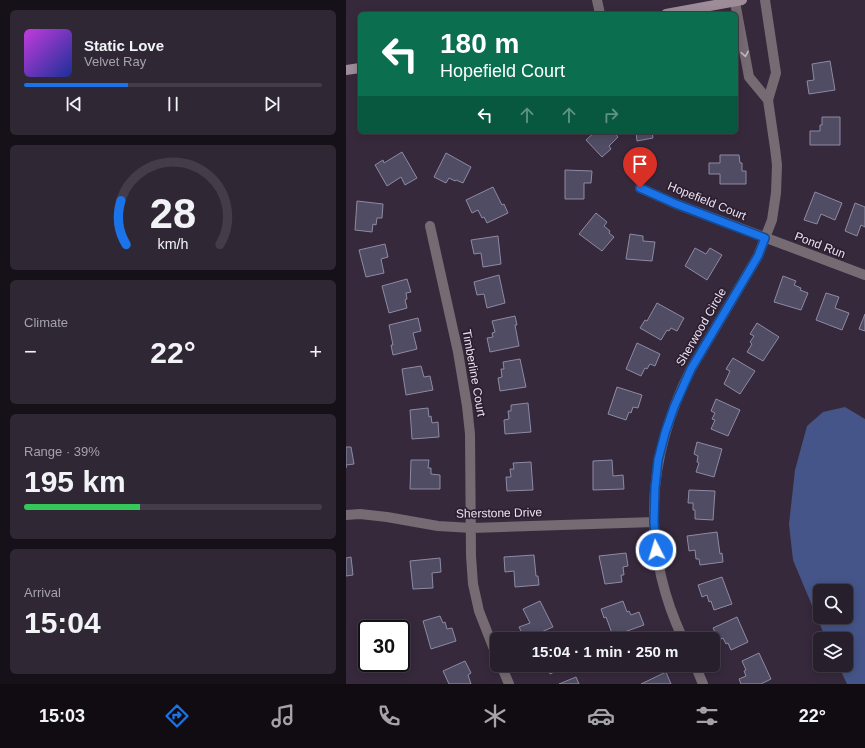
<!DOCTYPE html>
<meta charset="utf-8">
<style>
:root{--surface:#281f2d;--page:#302735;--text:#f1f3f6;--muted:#a5a2aa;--line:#443d49;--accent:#1a73e8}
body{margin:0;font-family:Helvetica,sans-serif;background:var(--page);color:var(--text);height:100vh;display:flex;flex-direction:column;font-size:15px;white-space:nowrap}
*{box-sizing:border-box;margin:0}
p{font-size:13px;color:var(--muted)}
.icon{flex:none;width:22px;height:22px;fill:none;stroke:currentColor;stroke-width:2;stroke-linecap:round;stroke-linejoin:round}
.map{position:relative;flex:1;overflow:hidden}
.panel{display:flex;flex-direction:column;gap:10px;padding:10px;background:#161119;width:346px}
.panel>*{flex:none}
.hud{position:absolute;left:12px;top:12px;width:380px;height:122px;border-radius:6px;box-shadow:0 2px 10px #0003,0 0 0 1px var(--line);background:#0b6e4f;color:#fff;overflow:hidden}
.tools{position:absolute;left:467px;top:584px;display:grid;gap:8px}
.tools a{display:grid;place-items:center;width:40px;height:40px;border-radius:6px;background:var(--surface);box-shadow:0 2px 10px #0003,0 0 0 1px var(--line);font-size:20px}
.speed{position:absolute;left:12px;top:620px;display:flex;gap:8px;font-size:20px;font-weight:700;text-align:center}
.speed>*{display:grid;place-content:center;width:52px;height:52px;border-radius:50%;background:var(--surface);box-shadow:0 2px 10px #0003,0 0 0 1px var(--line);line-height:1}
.speed .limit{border:2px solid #111;border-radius:6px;background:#fff;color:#111}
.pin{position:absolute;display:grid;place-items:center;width:34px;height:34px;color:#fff;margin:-41px -17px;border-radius:50% 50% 50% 0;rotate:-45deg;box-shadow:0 0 4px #0007}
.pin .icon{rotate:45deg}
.me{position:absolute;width:44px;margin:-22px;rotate:355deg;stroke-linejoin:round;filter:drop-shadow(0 0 3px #0008)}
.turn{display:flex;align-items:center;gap:14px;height:84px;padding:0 16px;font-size:18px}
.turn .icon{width:52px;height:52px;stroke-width:2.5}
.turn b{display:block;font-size:28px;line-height:34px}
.lanes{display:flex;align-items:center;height:38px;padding:0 16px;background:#0003;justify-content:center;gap:20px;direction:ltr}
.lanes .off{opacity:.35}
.big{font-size:30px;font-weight:700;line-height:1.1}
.panel .tile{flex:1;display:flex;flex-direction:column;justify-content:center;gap:6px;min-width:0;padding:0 14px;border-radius:6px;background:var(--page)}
.panel .dial{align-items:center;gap:0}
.dial svg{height:104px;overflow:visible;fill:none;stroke:var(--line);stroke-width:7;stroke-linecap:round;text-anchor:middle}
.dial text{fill:var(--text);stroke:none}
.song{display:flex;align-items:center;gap:12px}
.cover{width:48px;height:48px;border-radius:6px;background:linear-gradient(135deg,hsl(290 70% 55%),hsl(230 70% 35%))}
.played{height:4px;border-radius:2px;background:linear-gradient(90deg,var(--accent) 35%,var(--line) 35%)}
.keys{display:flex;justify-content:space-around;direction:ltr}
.heat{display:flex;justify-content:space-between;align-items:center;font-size:22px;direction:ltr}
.charge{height:6px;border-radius:3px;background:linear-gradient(90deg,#34c759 39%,var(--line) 0)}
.trip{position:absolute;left:144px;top:632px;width:230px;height:40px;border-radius:6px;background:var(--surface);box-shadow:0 2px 10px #0003,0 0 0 1px var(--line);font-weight:700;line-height:40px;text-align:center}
.menu{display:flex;height:64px;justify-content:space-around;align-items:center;background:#100c12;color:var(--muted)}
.menu .icon{width:28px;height:28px}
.menu .active{color:var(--accent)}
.menu b{font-size:18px;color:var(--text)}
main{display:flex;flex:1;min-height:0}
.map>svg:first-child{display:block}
.water{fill:#455589;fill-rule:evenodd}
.building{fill:#504c63;stroke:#8e8aa3}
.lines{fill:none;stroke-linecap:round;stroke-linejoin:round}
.minor{stroke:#766b72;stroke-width:10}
.secondary{stroke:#9e8d98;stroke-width:10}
.oneway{stroke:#c3b9c3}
.route-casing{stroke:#114b97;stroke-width:10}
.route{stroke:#1a73e8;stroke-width:7}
.labels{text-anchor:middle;stroke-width:3.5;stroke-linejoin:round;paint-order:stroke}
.street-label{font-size:12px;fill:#ece3ef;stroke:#2c1f32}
</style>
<main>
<section class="panel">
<div class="tile">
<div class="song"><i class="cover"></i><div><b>Static Love</b><p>Velvet Ray</p></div></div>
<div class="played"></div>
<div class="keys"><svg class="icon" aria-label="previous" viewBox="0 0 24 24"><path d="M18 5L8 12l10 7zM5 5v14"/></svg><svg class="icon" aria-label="pause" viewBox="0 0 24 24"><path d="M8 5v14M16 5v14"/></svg><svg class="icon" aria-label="next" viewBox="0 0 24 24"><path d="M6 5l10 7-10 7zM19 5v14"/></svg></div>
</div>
<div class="tile dial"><svg viewBox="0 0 100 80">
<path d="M14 69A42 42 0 1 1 86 69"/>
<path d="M14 69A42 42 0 0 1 10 35" stroke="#1a73e8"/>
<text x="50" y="56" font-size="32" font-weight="700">28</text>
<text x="50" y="72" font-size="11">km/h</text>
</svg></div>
<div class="tile"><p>Climate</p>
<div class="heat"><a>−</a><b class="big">22°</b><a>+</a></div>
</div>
<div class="tile"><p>Range · 39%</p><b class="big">195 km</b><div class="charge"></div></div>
<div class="tile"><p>Arrival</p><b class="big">15:04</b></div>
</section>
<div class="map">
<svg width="519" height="684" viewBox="0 0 519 684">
<rect width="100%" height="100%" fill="#36293c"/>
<path class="water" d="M499 407 519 419V684H501L492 665H500V639H480L447 560 443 524 449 470 461 426 477 412ZM474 591H500V617H474Z"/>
<path class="building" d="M484 61 489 90 463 94 461 81 468 80 466 64Z
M476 117H494V145H464V131H474V125H476Z
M249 132H268L272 137 263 146 265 149 256 157 240 140Z
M290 132H306L307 138 291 141Z
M56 152 71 178 59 185 55 177 41 186 29 165 37 160 38 163Z
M100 153 125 167 117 183 110 180 109 181 103 178 100 183 88 177Z
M374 155H393L394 163H396V171H400V184H374V174H363V163H374Z
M219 170 246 171 245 183H238V199H219Z
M147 187 156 205 158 204 162 213 141 223 138 217 136 218 132 210 126 213 120 200Z
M469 192 496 203 489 220 475 214 471 224 458 220Z
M11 201 37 204 36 218H31L30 225 27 224 26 232 9 230Z
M509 203 519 207V227L515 225 511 236 499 231Z
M250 213 261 222 258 226 264 231 263 233 268 237 256 251 233 234Z
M284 234 297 236V241L309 242 306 261 280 259Z
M152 236 155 264 137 267 135 253 128 254 125 240Z
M39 244 42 257 35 259 38 273 20 277 13 250Z
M349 248 360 254 364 248 376 255 361 280 339 266Z
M153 275 159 303 141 308 138 294 131 295 128 282Z
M437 276 450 281 448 285 455 288 454 290 462 293 455 310 428 302Z
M61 279 65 292 60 293 61 299 59 300 61 308 43 313 36 286Z
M480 293 493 297 489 308 503 313 496 330 470 320Z
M311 303 338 318 331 331 325 328 323 331 321 330 315 340 294 328 299 320 301 321Z
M519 314V331L513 329Z
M169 316 171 325H169L173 346 144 352 141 338 147 337 146 333 149 332 146 321Z
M72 318 75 331 67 333 71 349 47 355 45 345H47L43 325Z
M411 323 433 337 417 361 401 352 406 344 404 342 408 336 404 334Z
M291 343 314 354 309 366 304 364 301 369 299 368 295 376 280 369Z
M387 358 409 371 394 394 378 384 384 371 380 369Z
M174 359 180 387 154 391 152 378 156 377 155 369H158L157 362Z
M75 366 78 377 84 376 87 390 60 395 56 369Z
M271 387 296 395 292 408 287 407 285 413 283 412 280 420 262 414Z
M370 399 394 410 382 436 365 429 369 420 366 419 369 413 365 411Z
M182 403 185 432 159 434 158 420 163 419 162 411H165V405Z
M82 408 83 417 85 416 86 423 92 422 93 437 66 439 64 410Z
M351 442 376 449 368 477 350 472 353 463 351 462 352 456 348 454Z
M0 447H5L8 464 0 465V468Z
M65 460H83L82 468H85V474L94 475V489H64Z
M266 460 267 476 277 475 278 489 247 490V461Z
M185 462 187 490 161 491 160 477H165L164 469H168L167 463Z
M343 490 369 491 367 520 349 519V510H347V503H342Z
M371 532 374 554 376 553 377 562 354 565 353 559H350L349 550 343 551 341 536Z
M280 553 282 566 277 567 278 575H275L276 582 259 584 253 556Z
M188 555 190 576H192L193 585 169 587 168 571 159 572 158 557Z
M5 557 7 575 0 576V558Z
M94 558 95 572 86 573 87 588 67 589 64 561Z
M376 577 386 604 368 610 365 601 363 602 361 595 356 597 352 585Z
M194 601 207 627 179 639 173 627 184 623 177 609Z
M277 601 281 612 283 611 285 615 293 612 298 625 267 636 260 617 258 618 255 609Z
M94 616 97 623 99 622 101 629 106 628 110 641 85 649 77 621Z
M391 617 402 642 385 650 382 643 380 644 377 638 373 640 367 628Z
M413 653 425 679 415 684H395L393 679 400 676 398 671 400 670 396 661Z
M119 661 125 673 122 675 125 684H103L97 671Z
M200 665H224L204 674Z
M287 665H306L290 672Z
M320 672 325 684H295Z
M230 677 233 684H213Z"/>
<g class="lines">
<path class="minor" d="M251 0 254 14
M389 2 403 77 422 100
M294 188 330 204 519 275
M84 226 112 352 121 406 124 434 125 556 127 584 133 611 151 657
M0 515 14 514 41 517 92 526 126 528 308 522
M337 639C294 547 300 458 345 369L412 256 426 220 430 193 431 165 429 148 422 100 430 73 419 0
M155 665 163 684
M349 665 357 684"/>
<path class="secondary" d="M320 14 396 0
M0 70 14 68"/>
</g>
<defs><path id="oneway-chevron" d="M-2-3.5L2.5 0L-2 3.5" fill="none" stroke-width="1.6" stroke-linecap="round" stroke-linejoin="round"/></defs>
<use class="oneway" href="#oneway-chevron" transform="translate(399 54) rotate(80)"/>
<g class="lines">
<defs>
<path id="route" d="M294 188 330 204 419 238 412 256 345 369 328 407 319 433 312 460 309 488 308 522 310 550"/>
</defs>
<use href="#route" class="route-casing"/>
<use href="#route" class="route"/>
</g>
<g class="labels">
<g class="street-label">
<text transform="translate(361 201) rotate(22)" y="4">Hopefield Court</text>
<text transform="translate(474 245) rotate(21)" y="4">Pond Run</text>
<text transform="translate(355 327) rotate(-60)" y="4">Sherwood Circle</text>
<text transform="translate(128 373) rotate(80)" y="4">Timberline Court</text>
<text transform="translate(153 513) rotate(-1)" y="4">Sherstone Drive</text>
</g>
</g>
</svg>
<div class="tools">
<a><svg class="icon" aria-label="search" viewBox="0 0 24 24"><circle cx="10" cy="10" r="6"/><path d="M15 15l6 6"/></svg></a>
<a><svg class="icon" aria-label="layers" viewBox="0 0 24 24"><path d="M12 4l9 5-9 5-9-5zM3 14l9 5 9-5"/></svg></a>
</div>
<div class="speed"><div class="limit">30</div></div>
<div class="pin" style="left:294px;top:188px;background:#d93025"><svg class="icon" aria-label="arrive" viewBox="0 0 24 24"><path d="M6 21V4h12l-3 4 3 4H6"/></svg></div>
<svg class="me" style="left:310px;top:550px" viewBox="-20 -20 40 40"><circle r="17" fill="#1a73e8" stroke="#fff" stroke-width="3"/><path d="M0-11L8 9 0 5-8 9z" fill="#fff"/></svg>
<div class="trip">15:04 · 1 min · 250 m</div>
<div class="hud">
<div class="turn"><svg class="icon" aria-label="left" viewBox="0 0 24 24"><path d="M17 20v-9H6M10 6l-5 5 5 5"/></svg><div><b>180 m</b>Hopefield Court</div></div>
<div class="lanes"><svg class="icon" aria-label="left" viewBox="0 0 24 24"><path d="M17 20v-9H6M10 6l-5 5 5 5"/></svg><svg class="icon off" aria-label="ahead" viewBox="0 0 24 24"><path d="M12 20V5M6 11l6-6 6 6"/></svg><svg class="icon off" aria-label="ahead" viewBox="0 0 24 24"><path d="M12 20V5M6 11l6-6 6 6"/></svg><svg class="icon off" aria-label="right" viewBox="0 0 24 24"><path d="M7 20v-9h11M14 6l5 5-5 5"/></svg></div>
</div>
</div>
</main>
<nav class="menu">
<b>15:03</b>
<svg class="icon active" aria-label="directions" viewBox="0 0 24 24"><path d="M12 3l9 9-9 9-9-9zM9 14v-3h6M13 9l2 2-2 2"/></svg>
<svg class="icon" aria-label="music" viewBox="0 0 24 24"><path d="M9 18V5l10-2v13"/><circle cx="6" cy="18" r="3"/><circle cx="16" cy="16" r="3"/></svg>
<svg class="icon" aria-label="phone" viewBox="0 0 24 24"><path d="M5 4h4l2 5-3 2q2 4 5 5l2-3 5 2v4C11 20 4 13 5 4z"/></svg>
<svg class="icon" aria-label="climate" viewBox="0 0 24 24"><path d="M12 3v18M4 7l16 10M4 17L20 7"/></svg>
<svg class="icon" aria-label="car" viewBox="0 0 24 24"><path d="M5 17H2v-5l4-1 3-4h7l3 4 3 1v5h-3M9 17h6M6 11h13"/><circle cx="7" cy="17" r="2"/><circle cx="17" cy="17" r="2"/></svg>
<svg class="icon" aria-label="filters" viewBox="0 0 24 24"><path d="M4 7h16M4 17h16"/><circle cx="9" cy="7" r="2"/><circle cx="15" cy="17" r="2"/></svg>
<b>22°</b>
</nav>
